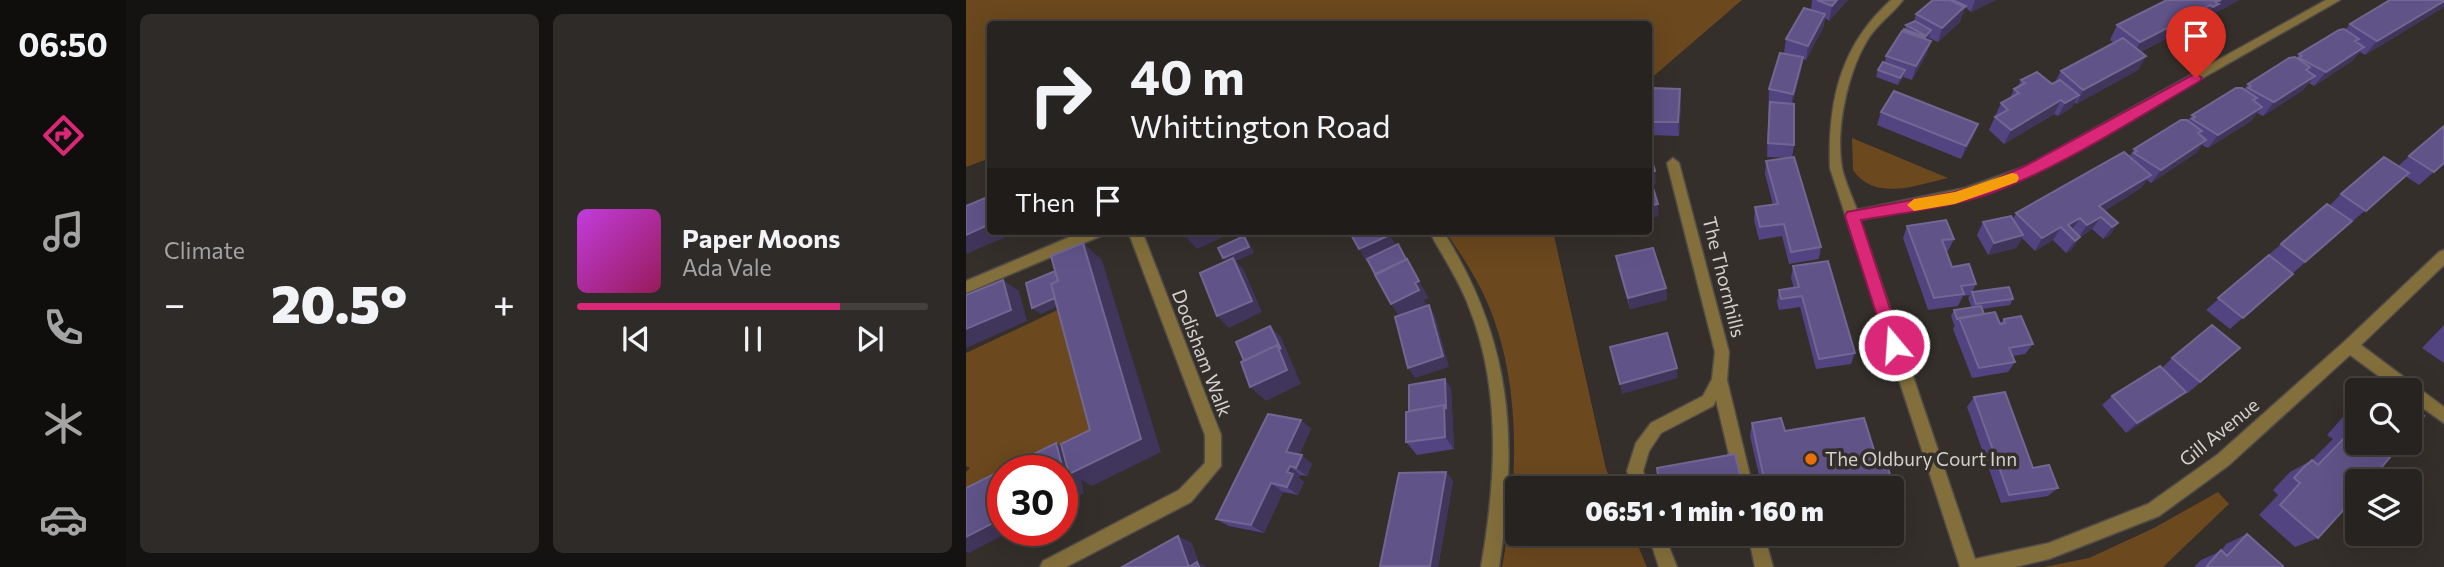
<!DOCTYPE html>
<meta charset="utf-8">
<style>
:root{--surface:#272320;--page:#2f2b29;--text:#f1f3f6;--muted:#a4a4a5;--line:#43403e;--accent:#db2777}
body{margin:0;font-family:Commissioner,sans-serif;background:var(--page);color:var(--text);height:100vh;display:flex;flex-direction:column;font-size:26px;white-space:nowrap}
*{box-sizing:border-box;margin:0}
p{font-size:23px;color:var(--muted)}
.icon{flex:none;width:38px;height:38px;fill:none;stroke:currentColor;stroke-width:2;stroke-linecap:round;stroke-linejoin:round}
.map{position:relative;flex:1;overflow:hidden}
.side{display:flex;flex-direction:column;gap:14px;padding:14px;background:#151312;width:840px}
.side>*{flex:none}
.top-card{position:absolute;left:21px;top:21px;width:665px;height:214px;border-radius:7px;box-shadow:0 7px 28px #0002,0 0 0 2px var(--line);background:#272320;color:var(--text);overflow:hidden}
.tools{position:absolute;left:1379px;top:378px;display:grid;gap:14px}
.tools a{display:grid;place-items:center;width:77px;height:77px;border-radius:7px;background:var(--surface);box-shadow:0 7px 28px #0002,0 0 0 2px var(--line);font-size:35px}
.speed{position:absolute;left:21px;top:455px;display:flex;gap:14px;font-size:35px;font-weight:700;text-align:center}
.speed>*{display:grid;place-content:center;width:91px;height:91px;border-radius:50%;background:var(--surface);box-shadow:0 7px 28px #0002,0 0 0 2px var(--line);line-height:1}
.speed .limit{border:10px solid #d22;background:#fff;color:#111}
.pin{position:absolute;display:grid;place-items:center;width:60px;height:60px;color:#fff;margin:-72px -30px;border-radius:50% 50% 50% 0;rotate:-45deg;box-shadow:0 0 7px #0007}
.pin .icon{rotate:45deg}
.me{position:absolute;width:77px;margin:-38px;rotate:342deg;stroke-linejoin:round;filter:drop-shadow(0 0 5px #0008)}
.turn{display:flex;align-items:center;gap:24px;height:147px;padding:0 28px;font-size:32px}
.turn .icon{width:91px;height:91px;stroke-width:2.5}
.turn b{display:block;font-size:49px;line-height:60px}
.then{display:flex;align-items:center;height:66px;padding:0 28px;background:#0003;gap:14px;font-size:26px}
.big{font-size:52px;font-weight:800;line-height:1.1}
.side .tile{flex:1;display:flex;flex-direction:column;justify-content:center;gap:10px;min-width:0;padding:0 24px;border-radius:10px;background:var(--page)}
.song{display:flex;align-items:center;gap:21px}
.cover{width:84px;height:84px;border-radius:10px;background:linear-gradient(135deg,hsl(290 70% 55%),hsl(330 70% 35%))}
.played{height:7px;border-radius:4px;background:linear-gradient(90deg,var(--accent) 75%,var(--line) 75%)}
.keys{display:flex;justify-content:space-around;direction:ltr}
.heat{display:flex;justify-content:space-between;align-items:center;font-size:38px;direction:ltr}
.side .tiles{flex:1;display:grid;gap:14px;grid-template-columns:repeat(2,1fr)}
.trip{position:absolute;left:539px;top:476px;width:399px;height:70px;border-radius:7px;background:var(--surface);box-shadow:0 7px 28px #0002,0 0 0 2px var(--line);font-weight:800;line-height:70px;text-align:center}
main{display:flex;flex:1;min-height:0}
.tabs{display:flex;flex-direction:column;width:126px;justify-content:space-around;align-items:center;background:#100e0d;color:var(--muted)}
.tabs .icon{width:49px;height:49px}
.tabs .current{color:var(--accent)}
.tabs b{font-size:32px;color:var(--text)}
.map>svg:first-child{display:block}
.green{fill:#6b481e}
.lines{fill:none;stroke-linecap:round;stroke-linejoin:round}
.minor-casing{stroke:#514c48;stroke-width:3}
.minor{fill:#836f3b;fill-rule:evenodd}
.wall{fill:#524480}
.shaded-wall{fill:#40355a}
.building{fill:#605388;stroke:#726793;stroke-width:2}
.route{fill:#db2777;stroke:#8e194d;stroke-width:2}
.slow{fill:#f59e0b}
.food-dot{fill:#e8710a;stroke:#342f2b;stroke-width:2.5}
.labels{text-anchor:middle;stroke-width:7;stroke-linejoin:round;paint-order:stroke}
.street-label{font-size:19px;fill:#d3d1ce;stroke:#342f2b}
.poi-label{font-size:19px;fill:#d3d1ce;stroke:#342f2b;text-anchor:start}
</style>
<main>
<nav class="tabs">
<b>06:50</b>
<svg class="icon current" aria-label="directions" viewBox="0 0 24 24"><path d="M12 3l9 9-9 9-9-9zM9 14v-3h6M13 9l2 2-2 2"/></svg>
<svg class="icon" aria-label="music" viewBox="0 0 24 24"><path d="M9 18V5l10-2v13"/><circle cx="6" cy="18" r="3"/><circle cx="16" cy="16" r="3"/></svg>
<svg class="icon" aria-label="phone" viewBox="0 0 24 24"><path d="M5 4h4l2 5-3 2q2 4 5 5l2-3 5 2v4C11 20 4 13 5 4z"/></svg>
<svg class="icon" aria-label="climate" viewBox="0 0 24 24"><path d="M12 3v18M4 7l16 10M4 17L20 7"/></svg>
<svg class="icon" aria-label="car" viewBox="0 0 24 24"><path d="M5 17H2v-5l4-1 3-4h7l3 4 3 1v5h-3M9 17h6M6 11h13"/><circle cx="7" cy="17" r="2"/><circle cx="17" cy="17" r="2"/></svg>
</nav>
<section class="side">
<div class="tiles">
<div class="tile"><p>Climate</p>
<div class="heat"><a>−</a><b class="big">20.5°</b><a>+</a></div>
</div>
<div class="tile">
<div class="song"><i class="cover"></i><div><b>Paper Moons</b><p>Ada Vale</p></div></div>
<div class="played"></div>
<div class="keys"><svg class="icon" aria-label="previous" viewBox="0 0 24 24"><path d="M18 5L8 12l10 7zM5 5v14"/></svg><svg class="icon" aria-label="pause" viewBox="0 0 24 24"><path d="M8 5v14M16 5v14"/></svg><svg class="icon" aria-label="next" viewBox="0 0 24 24"><path d="M6 5l10 7-10 7zM19 5v14"/></svg></div>
</div>
</div>
</section>
<div class="map">
<svg width="1478" height="567" viewBox="0 0 1478 567">
<rect width="100%" height="100%" fill="#342f2b"/>
<path class="green" d="M0 0H776L683 80 682 24H24V158L0 167Z
M886 138 982 178C951 185 909 202 887 170Z
M479 231H587L640 469 648 488H551V534H667L681 567H536C552 484 556 389 524 309 513 281 496 256 479 231Z
M102 305 137 435 37 471 0 502V472L4 468 0 466V353Z
M1252 492 1263 504 1197 567H1078L1123 558 1188 528Z"/>
<g class="lines">
<defs>
<path id="minor" d="M925 0H937C927 13 914 22 904 36 882 69 869 129 876 168 879 182 886 196 891 210L999 188 1061 166 1360 0H1374L1071 172 999 198 894 220 1009 559 1083 543 1182 504 1251 455 1379 341 1473 252 1478 250V265L1395 345 1478 407V423L1444 399V390H1432L1384 355 1263 465 1193 516 1083 559 1049 567H994L864 168C862 101 874 46 925 0Z
M707 158 713 163 763 352 761 380 787 488H771L750 400 747 406 695 433 683 451 677 471 683 488H667L661 471 670 443 685 423 737 396 746 379 749 352 701 163Z
M118 231H139L137 235 0 293V281Z
M162 231H176L255 435V466L225 502 100 567H74L77 561 213 490 239 463V435Z
M463 231H477C547 343 552 439 533 567H515C530 481 536 390 503 307 493 280 477 257 463 231Z
M682 534H698L711 567H693Z
M782 534H798L807 567H789Z"/>
</defs>
<use href="#minor" class="minor-casing"/>
<use href="#minor" class="minor"/>
</g>
<path class="wall" d="M846 0H882L863 21 859 18 857 28 840 60 837 59 835 71 826 104 828 145 826 158 855 247 853 259 823 264 816 236 793 240 788 220 789 207 807 205 799 174 800 161 825 158 801 157 803 89 818 53 820 39 845 10Z
M990 0H1030L1005 12 999 7 994 22 972 42 963 38 961 39 965 41 960 55 946 80 937 77 932 85 910 77 912 70 919 62 920 56 939 30 940 25 948 21 950 14 995 4Z
M1201 0H1273L1247 14 1244 18 1238 22 1235 19 1219 28 1214 35 1208 38 1205 36 1175 52 1180 56 1172 70 1110 104 1109 102 1105 108 1092 116 1088 114 1038 144 1023 130 1035 103 1044 98 1048 89 1052 86 1055 80 1086 84 1089 82 1095 71 1148 43 1144 40 1151 25Z
M1478 0V7L1399 55 1394 52 1386 61 1348 86 1343 83 1337 90 1297 116 1291 113 1285 121 1242 148 1236 145 1230 153 1185 183 1181 180 1175 188 1138 211 1152 223 1143 236 1137 239 1126 229 1114 237 1106 249 1100 253 1087 240 1069 251 1056 238 1050 248 1022 255 1011 235 1017 222 1047 219 1050 213 1163 157 1168 149 1222 120 1226 115 1278 89 1282 84 1330 58 1333 54 1379 30 1384 24Z
M714 89 715 103 713 136 684 135 683 122Z
M915 112 1012 124 1007 137 995 159 911 125Z
M1478 126V163L1453 185 1439 176 1327 273 1264 329 1240 310 1315 244 1363 206 1375 194 1432 166Z
M941 226 988 239 982 251 980 252 986 267 1010 284 1006 292 1047 299 1044 305 1016 309 1018 314 1034 324 1038 319 1067 344 1059 354 1047 356 1049 362 1042 372 1006 378 987 329 989 325H988L985 316 988 310 1006 308 1002 298 1004 295 997 296 992 306 962 310 937 238Z
M650 256 700 288 701 300 664 309 652 268Z
M827 266 889 353 885 364 850 369 834 307 813 310 811 302 813 290 828 288 825 278Z
M1478 325V363L1456 348Z
M1274 348 1222 393 1210 382 1208 402 1160 433 1136 405 1146 396 1196 368 1206 358Z
M479 379 485 389 488 449 451 455 440 442 443 411Z
M1008 397 1067 468 1092 488 1082 496 1035 503 1001 407Z
M1391 409V443L1352 538 1329 547 1293 515 1312 495 1307 490 1324 472 1346 460 1367 439 1361 435 1377 417Z
M335 420 345 429 333 455 346 464 341 476 334 475 333 478 338 482 332 495 317 492 298 533 263 526 250 519Z
M786 423 819 431 912 463 929 490 926 496V488H796L784 436Z
M480 472 487 481 472 567H416L414 566Z
M834 534H872L836 540Z
M1281 534 1316 567H1228L1235 560 1255 551 1260 544Z"/>
<path class="shaded-wall" d="M871 0H882L863 21 866 6Z
M1009 0H1030L1005 12Z
M1255 0H1273L1247 14 1244 18 1238 22 1250 2Z
M1478 1V7L1399 55 1411 41Z
M1244 5 1235 19 1219 28 1214 35 1208 38 1217 24 1219 18Z
M1000 6 994 22 972 42 976 28Z
M859 14 857 28 840 60 842 46Z
M1213 22 1205 36 1166 57 1174 42Z
M965 30 963 38 957 43 960 36Z
M965 41 960 55 946 80 950 66Z
M1398 47 1386 61 1348 86 1360 72Z
M1180 56 1172 70 1110 104 1117 90Z
M837 57 835 71 825 107 827 94Z
M939 70 937 77 932 85 934 78Z
M1349 76 1337 90 1297 116 1308 102Z
M714 89 715 103 713 136 712 122Z
M1113 95 1105 108 1092 116 1099 103Z
M1095 100 1088 114 1038 144 1045 130Z
M1296 107 1285 121 1242 148 1252 135Z
M1012 124 1007 137 995 159 1000 146Z
M1240 140 1230 153 1185 183 1195 170Z
M689 171 690 184 684 185 682 172Z
M1185 175 1175 188 1124 219 1133 206Z
M692 204 693 216 682 219V206Z
M1135 217 1126 229 1113 237 1121 225Z
M1114 218 1106 230 1102 225Z
M1152 223 1143 236 1137 239 1146 227Z
M24 224V231H54L0 254V235Z
M1095 227 1087 240 1069 251 1076 238Z
M231 231H270L231 249 219 236Z
M424 235 431 247 400 261 393 249Z
M1057 235 1050 248 1022 255 1028 243Z
M278 236 283 242 288 253 270 261 278 270 296 312 263 328 251 316 263 265 257 258Z
M1114 237 1106 249 1100 253 1109 241Z
M117 243 136 260 195 452 126 486 115 480 118 493 96 505V488L90 443 107 452 175 439Z
M98 267 112 297 75 314 66 308Z
M37 280 53 291 61 321 0 348V329Z
M453 281 463 298 458 300 462 306 435 319 425 304 449 283Z
M700 288 701 300 664 309 662 298Z
M463 305 469 316 483 367 449 378 442 368Z
M304 326 315 337 335 384 300 401 284 387Z
M711 368 712 378 656 394 654 384Z
M479 379 485 389 488 449 479 437 478 405Z
M1220 392 1208 402 1160 433 1171 423Z
M335 420 345 429 330 461 320 452Z
M336 455 346 464 341 476 330 468Z
M324 466 334 475 333 478 338 482 332 495 321 487V472Z
M480 472 487 481 472 567H465L464 566Z
M305 483 317 492 298 533 285 525Z
M37 518V530H47L3 553 0 552V537Z
M212 536 226 543 233 563 241 567H223Z"/>
<path class="building" d="M851 0H871L866 6Z
M967 0H984L998 7 976 28 950 14Z
M984 0H987L1000 6 995 10 998 7Z
M1201 0H1255L1250 2 1253 4 1247 7 1244 5 1219 18 1223 21 1217 24 1213 22 1174 42 1151 25Z
M1424 0H1478V1L1411 41 1384 24Z
M838 8 859 14 842 46 820 39Z
M949 21 965 30 960 36 940 25Z
M938 29 959 37 958 38 937 31Z
M1378 29 1393 39 1389 41 1398 47 1360 72 1333 58 1336 56 1333 54 1373 30Z
M936 31 965 41 950 66 920 56Z
M1157 38 1180 56 1117 90 1095 71Z
M814 53 837 57 827 94 803 89Z
M1329 57 1344 67 1340 70 1349 76 1308 102 1282 88 1285 86 1282 84 1323 58Z
M917 62 939 70 934 78 912 70Z
M1071 72 1086 84 1094 80 1113 95 1099 103 1095 100 1045 130 1029 117 1042 110 1035 103 1053 93 1048 89 1059 83 1055 80Z
M686 88 714 89 712 122H683Z
M1270 88H1276L1291 98 1287 100 1296 107 1252 135 1226 119 1229 117 1226 115Z
M928 91 1012 124 1000 146 915 112Z
M804 102 828 104V145L802 143Z
M1215 120H1221L1236 131 1232 133 1240 140 1195 170 1168 153 1171 151 1168 149Z
M1478 126V163L1468 172 1443 156Z
M1158 152 1185 175 1133 206 1152 223 1146 227 1135 217 1121 225 1114 218 1102 225 1114 237 1109 241 1095 227 1076 238 1050 213Z
M828 157 855 247 825 252 818 224 794 227 789 207 812 204 800 161Z
M1418 157 1443 173 1400 211 1375 194Z
M686 161 689 171 682 172V162Z
M682 172 692 204 682 206Z
M24 196V224L0 235V206Z
M1361 204 1386 221 1339 262 1315 244Z
M1045 216 1057 235 1028 243 1017 222Z
M980 220 988 239 976 240 986 267 1003 264 1010 284 995 286 998 294 968 298 941 226Z
M217 231H231L219 236Z
M383 231H422L424 235 393 249Z
M278 236 283 247 257 258 252 248Z
M117 243 175 439 103 474 95 444 124 430 85 284 92 281 85 256Z
M432 244 441 261V259L409 274 401 259Z
M687 248 700 288 662 298 650 256Z
M1303 255 1327 274 1277 318 1252 298Z
M267 258 286 301 251 316 234 273Z
M441 259 453 281 449 283 453 290 425 304 409 275Z
M862 261 889 353 853 359 836 296 815 299 813 290 833 287 827 266Z
M89 271 92 281 85 284 89 298 66 308 60 283Z
M37 280 45 310 0 329V295Z
M1043 287 1047 299 1010 304 1006 292Z
M463 305 477 356 442 368 429 317Z
M1015 306 1018 314 991 319 988 310Z
M1029 312 1034 324 1039 323 1038 319 1055 316 1067 344 1043 348 1049 362 1013 368 993 318Z
M1246 325 1274 348 1234 382 1206 358Z
M304 326 315 349 311 345 278 361 270 342Z
M701 333 711 368 654 384 644 347Z
M311 345 321 370 284 387 275 362Z
M1194 366 1220 392 1171 423 1146 396Z
M479 379 480 409 478 405 443 411V385Z
M1039 392 1067 468 1083 465 1092 488 1043 495 1008 397Z
M478 405 479 437 440 442V412Z
M1444 406 1458 416 1444 433Z
M1391 413V443H1436L1404 481H1391V495L1352 538 1314 505 1334 483 1328 478 1337 468 1346 460 1352 465 1390 426 1384 421Z
M302 414 335 420 320 452 336 455 330 468 324 466 321 472 327 474 321 487 305 483 285 525 250 519Z
M815 418 819 431 898 418 912 463 920 462 929 490 926 491V488H800L786 423Z
M90 443 101 485 96 488V471H37V518L0 537V488Z
M769 454 777 488H694L691 468Z
M480 472 464 566H414L433 473Z
M1281 534 1317 566 1316 567H1240L1255 550 1261 556Z
M212 536 223 567H156Z
M231 562 233 567H223Z"/>
<path class="route" d="M1230 73 1236 78 1234 81C1170 118 1105 161 1036 189 992 207 942 212 895 220L936 345 933 350 928 352 922 350 879 216 881 212 989 192 1026 181 1061 165Z"/>
<path class="slow" d="M1046 173 1051 174 1053 178 1051 182 989 204 948 211 941 205 948 199 989 192Z"/>
<circle class="food-dot" cx="845" cy="459" r="7"/>
<g class="labels">
<g class="street-label">
<text transform="translate(758 277) rotate(76)" y="7">The Thornhills</text>
<text transform="translate(236 353) rotate(69)" y="7">Dodisham Walk</text>
<text transform="translate(1253 432) rotate(-39)" y="7">Gill Avenue</text>
</g>
<g class="poi-label">
<text x="859" y="466">The Oldbury Court Inn</text>
</g>
</g>
</svg>
<div class="tools">
<a><svg class="icon" aria-label="search" viewBox="0 0 24 24"><circle cx="10" cy="10" r="6"/><path d="M15 15l6 6"/></svg></a>
<a><svg class="icon" aria-label="layers" viewBox="0 0 24 24"><path d="M12 4l9 5-9 5-9-5zM3 14l9 5 9-5"/></svg></a>
</div>
<div class="speed"><div class="limit">30</div></div>
<div class="pin" style="left:1230px;top:78px;background:#d93025"><svg class="icon" aria-label="arrive" viewBox="0 0 24 24"><path d="M6 21V4h12l-3 4 3 4H6"/></svg></div>
<svg class="me" style="left:928px;top:345px" viewBox="-20 -20 40 40"><circle r="17" fill="#db2777" stroke="#fff" stroke-width="3"/><path d="M0-11L8 9 0 5-8 9z" fill="#fff"/></svg>
<div class="trip">06:51 · 1 min · 160 m</div>
<div class="top-card">
<div class="turn"><svg class="icon" aria-label="right" viewBox="0 0 24 24"><path d="M7 20v-9h11M14 6l5 5-5 5"/></svg><div><b>40 m</b>Whittington Road</div></div>
<div class="then">Then<svg class="icon" aria-label="arrive" viewBox="0 0 24 24"><path d="M6 21V4h12l-3 4 3 4H6"/></svg></div>
</div>
</div>
</main>
